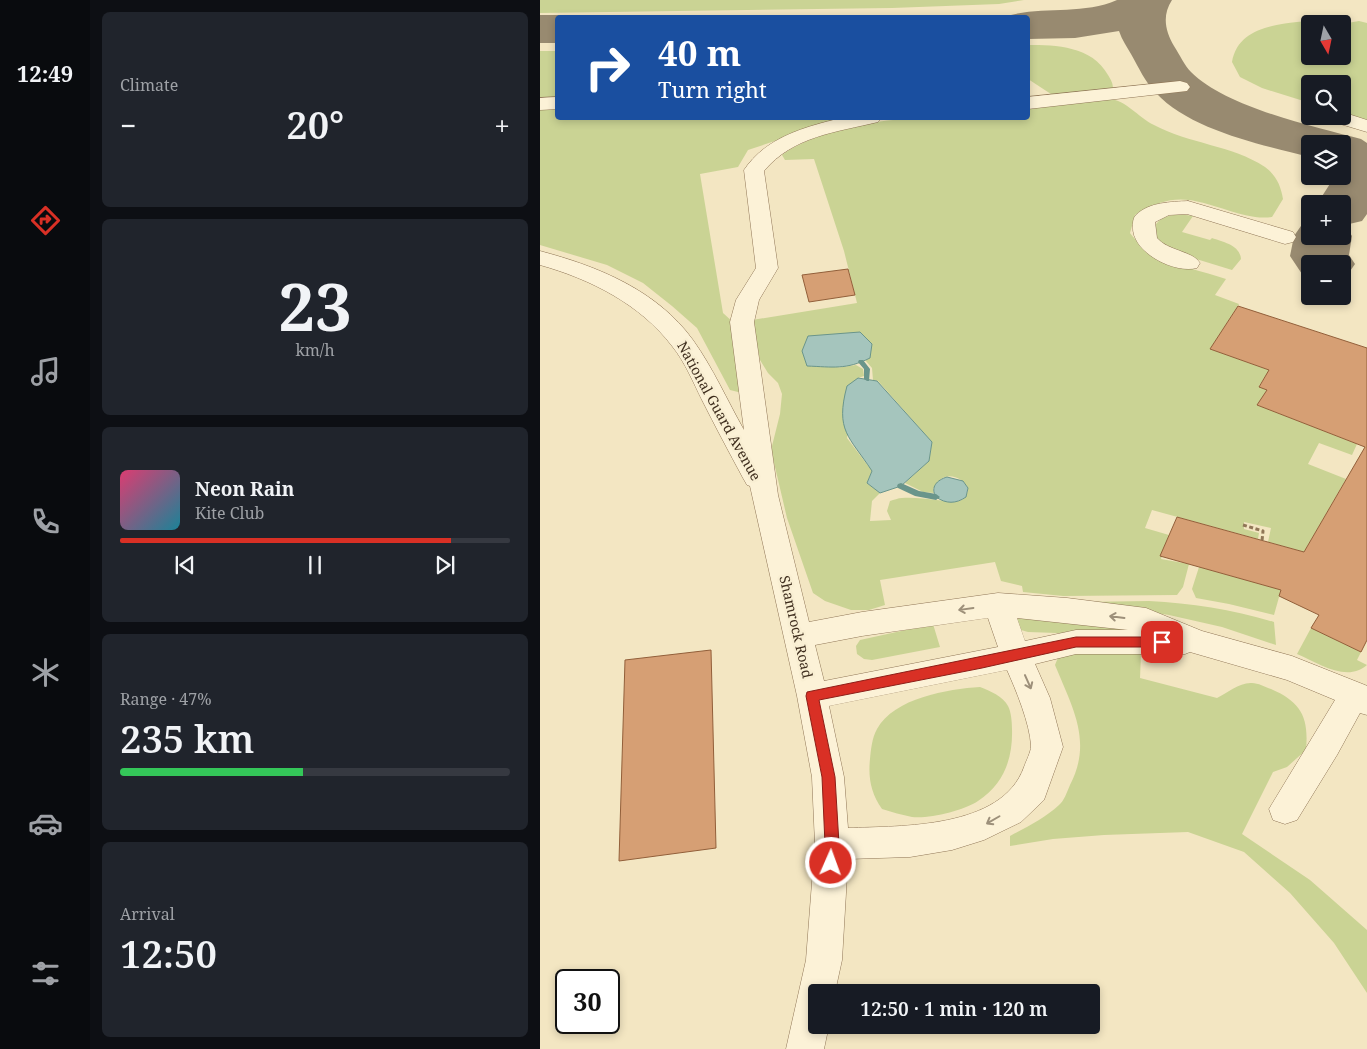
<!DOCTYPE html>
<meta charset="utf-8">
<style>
:root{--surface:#171b24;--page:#20242c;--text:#f1f3f6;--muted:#9ea1a6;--line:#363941;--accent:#d93025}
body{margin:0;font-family:"Noto Serif",serif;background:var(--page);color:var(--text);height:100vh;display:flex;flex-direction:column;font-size:19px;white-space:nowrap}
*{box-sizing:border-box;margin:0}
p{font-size:16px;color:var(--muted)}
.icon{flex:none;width:28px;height:28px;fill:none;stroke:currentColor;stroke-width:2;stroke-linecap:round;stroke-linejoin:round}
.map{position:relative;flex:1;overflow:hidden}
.drawer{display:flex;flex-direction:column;gap:12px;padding:12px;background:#0d0f14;width:450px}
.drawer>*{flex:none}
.banner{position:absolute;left:15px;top:15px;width:475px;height:105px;border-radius:5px;box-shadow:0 2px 8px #0003;background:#1a4fa0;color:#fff;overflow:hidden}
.needle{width:32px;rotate:171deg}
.buttons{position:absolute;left:761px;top:15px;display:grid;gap:10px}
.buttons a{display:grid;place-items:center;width:50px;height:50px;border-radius:5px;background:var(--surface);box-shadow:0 2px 8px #0003;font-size:25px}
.speed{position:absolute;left:15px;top:969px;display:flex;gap:10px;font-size:25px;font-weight:700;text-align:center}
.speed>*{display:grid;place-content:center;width:65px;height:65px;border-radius:50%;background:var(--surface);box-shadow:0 2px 8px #0003;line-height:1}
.speed .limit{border:2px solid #111;border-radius:8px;background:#fff;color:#111}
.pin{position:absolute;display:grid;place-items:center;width:42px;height:42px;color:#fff;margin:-21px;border-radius:10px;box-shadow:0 2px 8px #0006}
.me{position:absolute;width:55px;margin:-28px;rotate:2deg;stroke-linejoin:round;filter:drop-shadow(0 0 4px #0008)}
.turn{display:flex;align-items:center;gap:18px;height:105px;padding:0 20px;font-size:22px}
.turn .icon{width:65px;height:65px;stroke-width:2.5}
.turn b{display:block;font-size:35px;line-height:42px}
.big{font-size:38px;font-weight:600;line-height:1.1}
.drawer .widget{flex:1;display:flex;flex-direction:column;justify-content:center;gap:8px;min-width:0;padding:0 18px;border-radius:8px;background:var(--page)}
.drawer .dial{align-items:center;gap:0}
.dial b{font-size:65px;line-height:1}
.song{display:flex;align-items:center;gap:15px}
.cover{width:60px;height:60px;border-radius:8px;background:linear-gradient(135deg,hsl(340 70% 55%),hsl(190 70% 35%))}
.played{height:5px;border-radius:2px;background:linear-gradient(90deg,var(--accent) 85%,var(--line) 85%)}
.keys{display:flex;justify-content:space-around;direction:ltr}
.heat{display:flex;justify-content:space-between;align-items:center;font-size:28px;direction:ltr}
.charge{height:8px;border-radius:4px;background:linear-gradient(90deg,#34c759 47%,var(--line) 0)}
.trip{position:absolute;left:268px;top:984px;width:292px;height:50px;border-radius:5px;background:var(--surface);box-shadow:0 2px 8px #0003;font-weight:600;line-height:50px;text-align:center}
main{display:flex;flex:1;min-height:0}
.tab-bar{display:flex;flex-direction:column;width:90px;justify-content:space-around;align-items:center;background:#090b0e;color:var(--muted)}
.tab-bar .icon{width:35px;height:35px}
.tab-bar .current{color:var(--accent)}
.tab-bar b{font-size:22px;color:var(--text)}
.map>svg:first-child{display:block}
.green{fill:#cad394;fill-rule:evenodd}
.water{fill:#a5c5bd;stroke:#6a958b}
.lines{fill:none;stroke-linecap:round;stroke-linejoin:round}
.stream{fill:#6a958b;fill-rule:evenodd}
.taxiway{fill:#988a70;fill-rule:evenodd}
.building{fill:#d69f74;stroke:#925f3a}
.minor-casing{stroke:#907657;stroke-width:1}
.path{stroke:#907657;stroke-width:3;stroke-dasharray:4 2.5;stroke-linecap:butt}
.minor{fill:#fcf2d7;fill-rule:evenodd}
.oneway{stroke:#9d907a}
.route{fill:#d93025;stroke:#8d1f18}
.labels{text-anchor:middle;stroke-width:5;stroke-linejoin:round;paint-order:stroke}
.street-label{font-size:14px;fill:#3e2d1d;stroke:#f9efd3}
</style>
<main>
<nav class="tab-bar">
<b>12:49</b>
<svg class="icon current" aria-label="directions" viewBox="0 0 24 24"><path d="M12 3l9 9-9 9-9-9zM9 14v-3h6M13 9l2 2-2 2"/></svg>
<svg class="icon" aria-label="music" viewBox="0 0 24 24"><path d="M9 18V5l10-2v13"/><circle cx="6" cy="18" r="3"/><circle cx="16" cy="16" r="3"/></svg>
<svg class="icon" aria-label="phone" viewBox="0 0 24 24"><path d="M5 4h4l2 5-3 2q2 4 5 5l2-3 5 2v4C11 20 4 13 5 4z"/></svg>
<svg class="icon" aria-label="climate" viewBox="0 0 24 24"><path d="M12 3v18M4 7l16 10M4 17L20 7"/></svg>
<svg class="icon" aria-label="car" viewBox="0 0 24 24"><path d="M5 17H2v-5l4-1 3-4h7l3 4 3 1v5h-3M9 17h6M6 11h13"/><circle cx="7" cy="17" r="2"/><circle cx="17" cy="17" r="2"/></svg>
<svg class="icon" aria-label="filters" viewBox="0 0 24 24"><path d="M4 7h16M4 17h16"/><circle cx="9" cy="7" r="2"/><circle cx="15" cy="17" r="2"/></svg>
</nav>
<section class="drawer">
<div class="widget"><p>Climate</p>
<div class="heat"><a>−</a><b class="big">20°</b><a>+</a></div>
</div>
<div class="widget dial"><b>23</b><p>km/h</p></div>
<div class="widget">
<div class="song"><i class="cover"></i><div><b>Neon Rain</b><p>Kite Club</p></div></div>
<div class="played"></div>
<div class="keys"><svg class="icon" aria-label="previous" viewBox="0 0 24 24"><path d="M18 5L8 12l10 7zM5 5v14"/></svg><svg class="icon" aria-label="pause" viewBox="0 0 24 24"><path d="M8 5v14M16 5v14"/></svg><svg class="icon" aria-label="next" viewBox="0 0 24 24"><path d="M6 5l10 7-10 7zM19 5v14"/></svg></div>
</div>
<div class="widget"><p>Range · 47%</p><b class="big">235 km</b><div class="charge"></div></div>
<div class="widget"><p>Arrival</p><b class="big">12:50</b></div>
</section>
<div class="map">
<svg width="827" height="1049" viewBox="0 0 827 1049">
<rect width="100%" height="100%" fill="#f3e6c2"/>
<path class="green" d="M0 0H484L459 4 352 8 0 13Z
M783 19 799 24H770V56H802V24L819 21 827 23V120L803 113 802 84H770V103L722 88 700 77 692 62C699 21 750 24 783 19Z
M488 45C516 45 552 46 568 75 571 80 573 83 573 89L514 96 488 79Z
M0 51H17V97H0Z
M569 99C586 100 598 117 614 125 649 144 692 145 725 167 736 175 741 186 743 199L732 217C717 219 704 215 690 211 650 198 633 192 595 215L590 233C612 262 653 268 686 279L675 295 699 304 670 349 745 376 726 375 719 386 727 390 717 405 817 444 812 455 779 443 768 464 806 479 764 552 728 542 731 528 704 522V529L719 533 718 539 612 510 605 528 629 535 621 559 649 564 643 587 637 595 523 596 483 592 482 586 461 581 455 562 340 580 345 605 329 610H311L285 601 273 593 247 518 231 450 240 414 242 394 238 383 228 373 220 360 212 320 317 303 304 251 274 159 245 160 242 155C252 147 267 141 279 136 346 112 417 118 488 118V108ZM330 358 325 360 332 368 333 380 338 381 392 442 389 461 365 483 383 492 394 493 393 489C395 486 398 482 401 479 410 472 424 479 428 488 427 507 409 501 397 500 386 499 373 497 362 498 358 498 354 500 350 501L347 511 351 520 330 521 332 501 340 493 327 483 332 471 307 438 318 378 324 376 323 369 316 365 296 368Z
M17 105 18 118H331L247 137 208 150 198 167 160 174 183 313 194 323 204 388 198 392 190 390 157 328 132 306 103 283 67 265 0 245V106Z
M639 214 653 216 642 232 670 240 672 238C683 242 700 245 701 259L692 270 653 258 618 243 614 227C620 217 628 216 639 214Z
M659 567 741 590 734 615 689 604 656 598 652 589Z
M609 601C652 603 693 610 734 622L736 645 682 627 629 615 539 602Z
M481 616 603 628 604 636 488 632 481 630 476 620Z
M393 624 400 647 332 660 324 659 317 654 316 646 320 640Z
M771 628 821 652 817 660 827 665C807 683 778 663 757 654Z
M528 651 601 654 600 678 677 698C687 693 700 682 712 683 718 683 725 687 731 689 761 702 769 717 766 750L747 767 733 772 702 834 770 880 827 930V993L794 943 750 893 704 852 648 832 564 835 513 839 470 846V836C487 827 505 818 519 805 524 801 527 792 530 785 553 741 532 707 515 665L519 655Z
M440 687C450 691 463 696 468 706 471 711 472 722 472 729 473 758 464 784 438 801 423 811 389 819 372 817 362 815 352 812 342 809 331 793 328 778 330 759 331 749 332 738 337 729 354 698 408 689 440 687Z"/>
<path class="water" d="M320 332 332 344 330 358C306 370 293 367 267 366L262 351 268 336Z
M318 378 337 381 392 442 389 461 361 486 340 493 327 483 332 471C309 436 295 431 307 386Z
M407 477 423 481 428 488 426 497C416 504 406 504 396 497 390 487 397 480 407 477Z"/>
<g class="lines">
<path class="stream" d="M319 360H323L330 369 329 381H327L324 379V369L318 362Z
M361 483 379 491 396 494 400 497 396 500 375 496 358 488 357 486 358 484Z"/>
<path class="taxiway" d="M577 0H632C622 15 625 31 634 46 640 55 644 65 651 72 686 107 774 127 821 139L827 143V214L822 221 805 225 812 236 809 255 815 264 806 277 802 278V264H770V279L764 277 750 256 754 236 763 223 770 222V236H802V204H777L795 176H802V144H770V157C722 145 650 130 616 93 605 82 599 68 591 54 587 47 582 40 579 31L535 38 488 39V18H470L471 15C506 6 543 15 577 0Z
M0 15H18L29 18H18V43H0Z"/>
</g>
<path class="building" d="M308 269 315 295 269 302 262 275Z
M698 306 827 348V640L821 652 771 628 779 615 739 596 741 590 620 556 637 517 764 552 825 447 717 405 727 390 719 387 729 370 670 349Z
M171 650 176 848 79 861 85 660Z"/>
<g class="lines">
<defs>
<path id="minor" d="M640 81 647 83 650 87 647 91 488 109V97Z
M18 97V109L0 110V98Z
M802 112 827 120V132L787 120 784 116H802Z
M301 118H341L338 122C297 132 253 136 224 171L238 268 219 300 214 322 238 495 269 622 322 612 458 593 527 598 606 608 662 631 752 656 825 685 827 686V715L820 713 797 755 757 820 745 824 733 820 729 809 795 700 747 680 650 652 645 654H536L495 664 510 698 523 747 504 800 481 822 444 840 412 850 370 857 308 859 302 960 295 992H276V1025H289L284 1049H246L266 960 275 844 272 777 257 696 210 486 207 485 203 478C189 452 175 426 162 400 153 382 145 362 132 346 100 304 50 279 0 265V251C57 266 117 290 153 340 173 368 187 400 204 430L190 322 196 300 216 268 204 170C226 137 265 127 301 118ZM448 618 458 647 284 681 275 645 322 636ZM477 618 588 630H536L485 641ZM467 670C476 690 490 724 491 746 491 752 486 761 484 767 462 829 361 826 308 828L304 777 289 706Z
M648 201 753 232 756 237 753 242 745 244 647 214 629 215 615 222 617 238C628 251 653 251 660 263L657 268C634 274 591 252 593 226 593 222 593 218 596 215 609 202 631 202 648 201Z"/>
</defs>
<use href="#minor" class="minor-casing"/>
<path class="path" d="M703 525 723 531 722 541"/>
<use href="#minor" class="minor"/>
</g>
<defs><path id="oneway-shaft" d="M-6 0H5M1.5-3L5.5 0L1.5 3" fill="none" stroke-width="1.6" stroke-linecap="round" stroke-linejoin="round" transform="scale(1.25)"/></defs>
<g class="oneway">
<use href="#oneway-shaft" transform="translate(426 609) rotate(172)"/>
<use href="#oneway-shaft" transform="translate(577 617) rotate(-173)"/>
<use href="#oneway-shaft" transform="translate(488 682) rotate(66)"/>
<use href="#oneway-shaft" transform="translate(453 820) rotate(150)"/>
</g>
<path class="route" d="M536 637H622L626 639 628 642 626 646 622 647H536L442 668 279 700 295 777 299 844 296 868 291 870 286 868 284 863 285 844 282 777 266 696 267 692Z"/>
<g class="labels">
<g class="street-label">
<text transform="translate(179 411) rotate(61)" y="5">National Guard Avenue</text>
<text transform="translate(256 627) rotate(77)" y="5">Shamrock Road</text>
</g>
</g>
</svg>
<div class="buttons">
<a><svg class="needle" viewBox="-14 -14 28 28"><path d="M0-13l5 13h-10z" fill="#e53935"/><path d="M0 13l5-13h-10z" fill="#9ea1a6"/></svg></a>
<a><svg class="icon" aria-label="search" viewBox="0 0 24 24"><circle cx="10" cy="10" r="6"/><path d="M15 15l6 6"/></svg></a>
<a><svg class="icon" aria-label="layers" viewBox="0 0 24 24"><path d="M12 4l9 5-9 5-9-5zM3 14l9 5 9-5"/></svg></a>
<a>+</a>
<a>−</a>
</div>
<div class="speed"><div class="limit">30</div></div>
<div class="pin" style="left:622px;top:642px;background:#d93025"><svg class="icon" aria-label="arrive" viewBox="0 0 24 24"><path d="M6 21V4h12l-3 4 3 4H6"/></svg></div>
<svg class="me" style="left:291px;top:863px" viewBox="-20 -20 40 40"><circle r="17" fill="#d93025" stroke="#fff" stroke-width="3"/><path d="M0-11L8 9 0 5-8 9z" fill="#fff"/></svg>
<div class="trip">12:50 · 1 min · 120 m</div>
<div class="banner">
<div class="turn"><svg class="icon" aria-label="right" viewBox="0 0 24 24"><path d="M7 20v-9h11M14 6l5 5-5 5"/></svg><div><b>40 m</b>Turn right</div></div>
</div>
</div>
</main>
